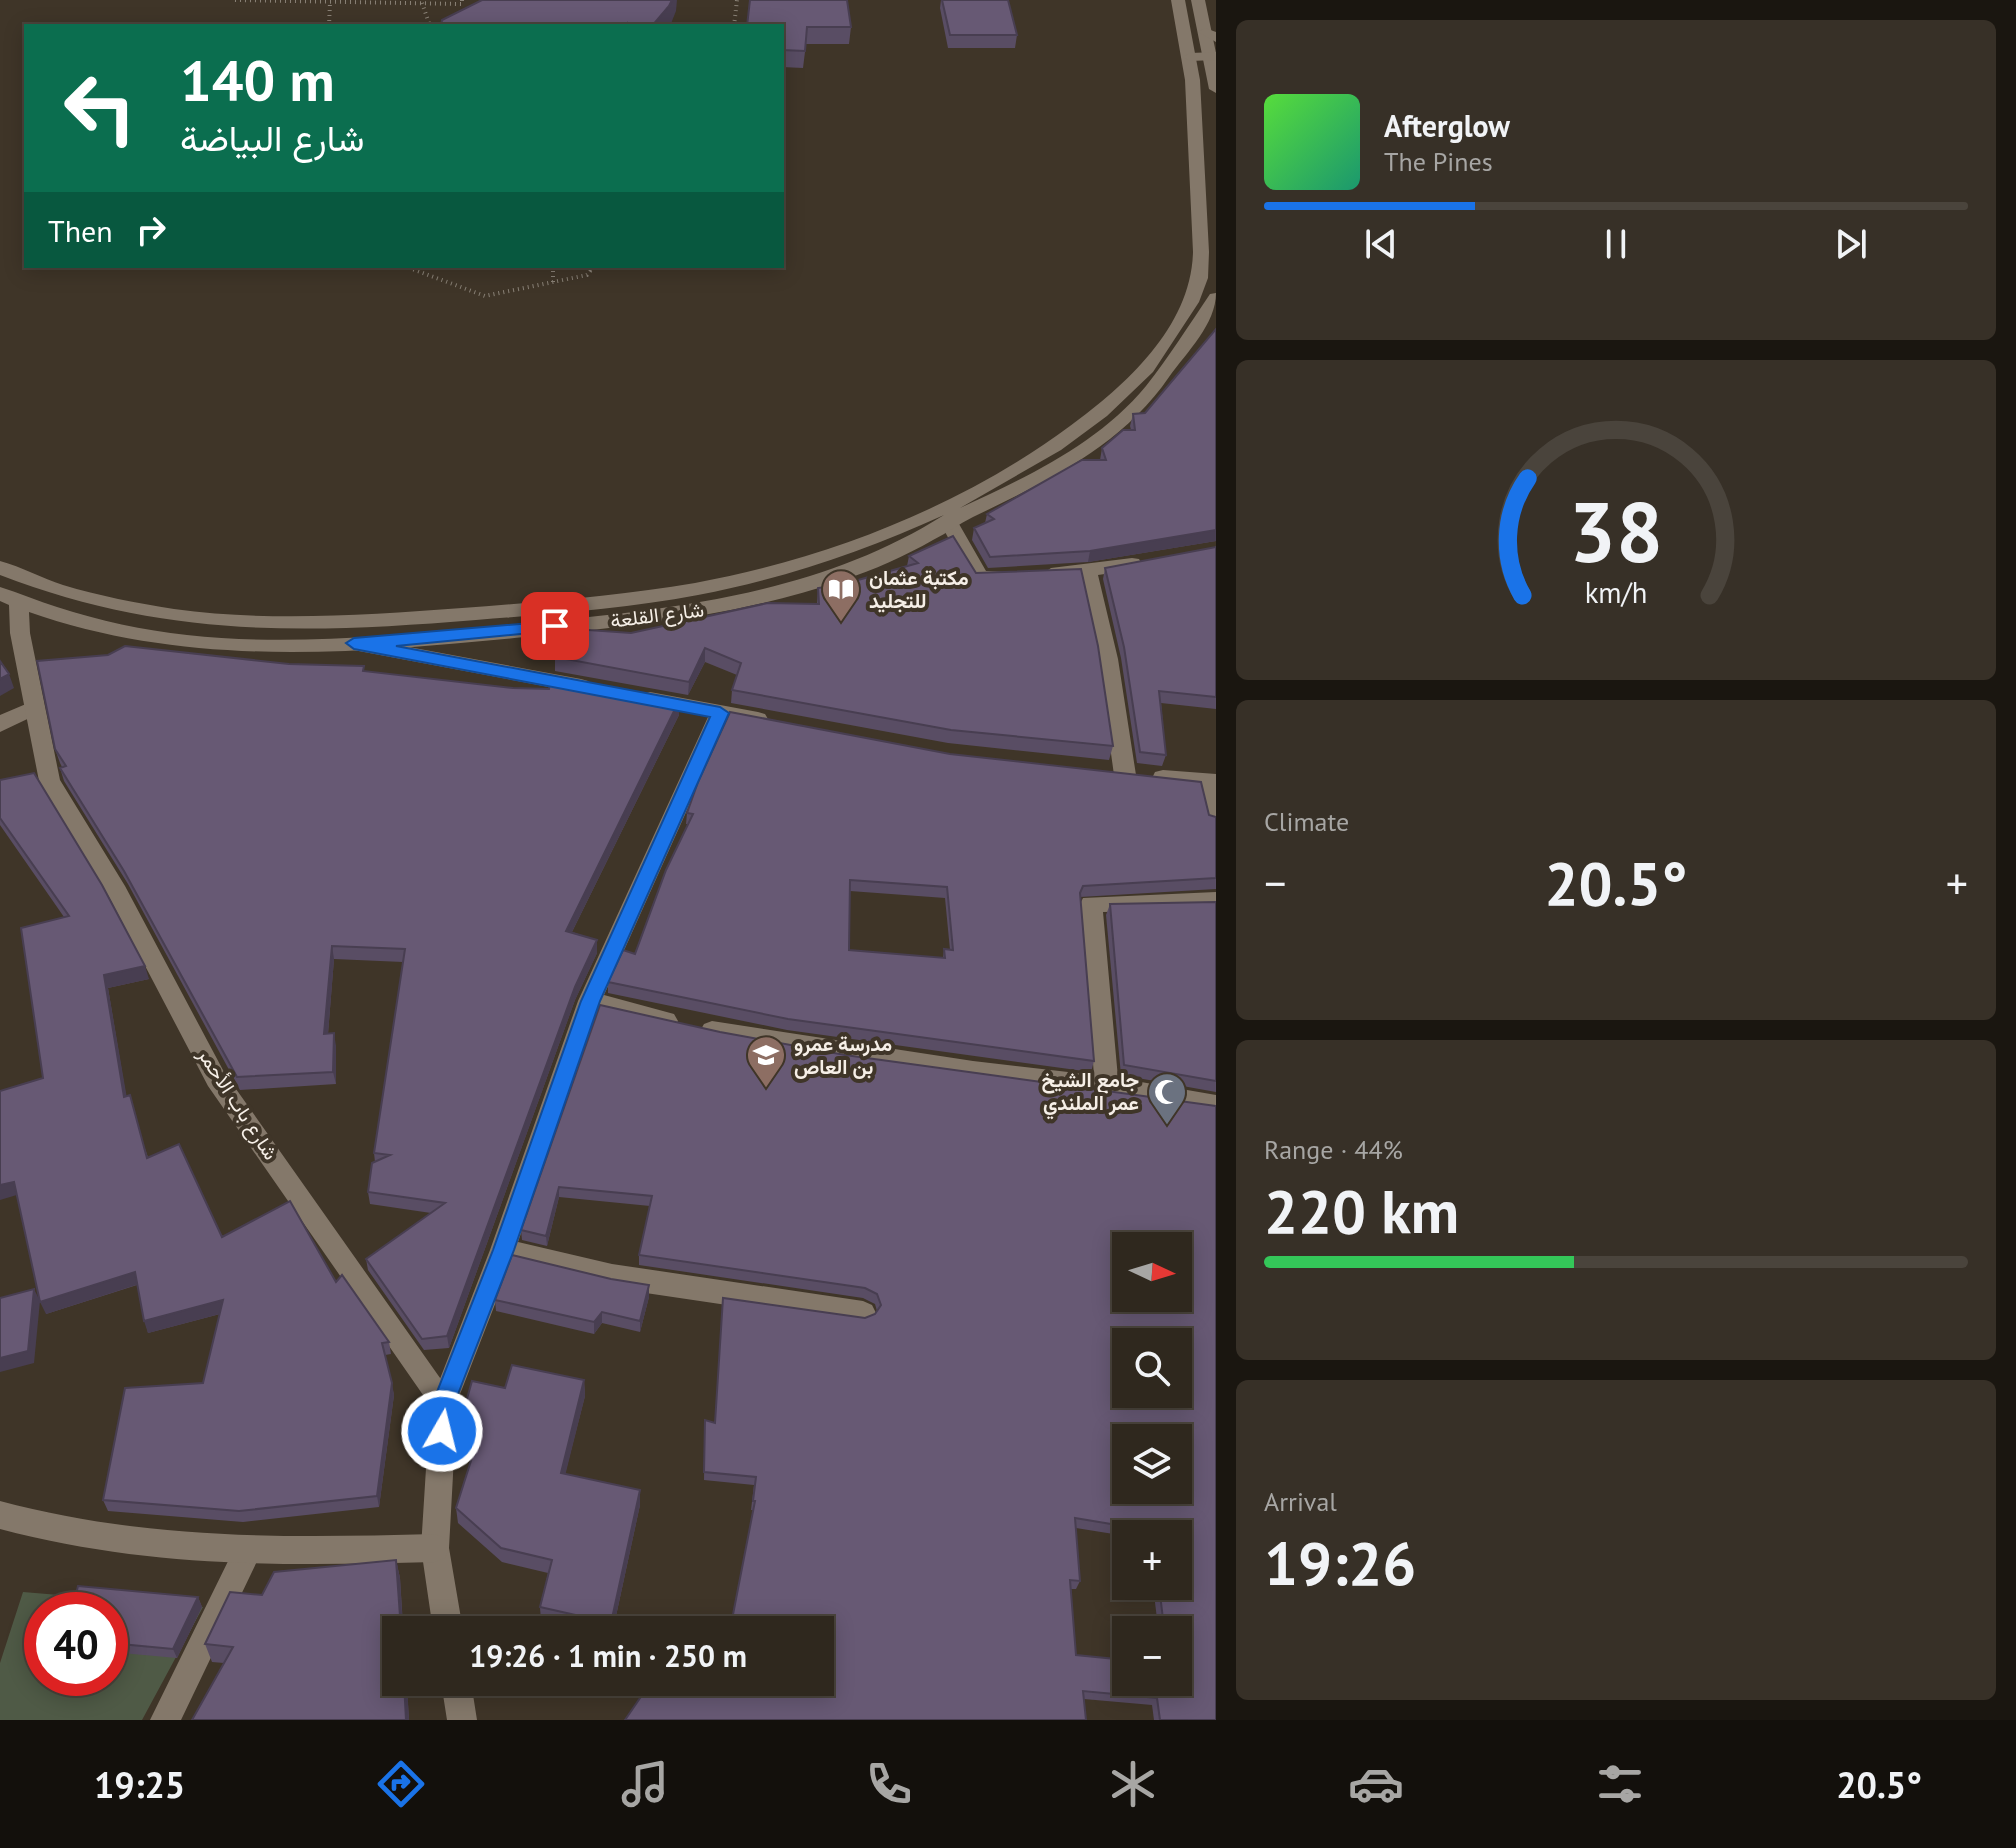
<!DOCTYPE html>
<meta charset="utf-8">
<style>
:root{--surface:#2f281e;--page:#373027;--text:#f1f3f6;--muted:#a7a6a4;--line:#4a443c;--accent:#1a73e8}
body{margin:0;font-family:"PT Sans",Vazirmatn,sans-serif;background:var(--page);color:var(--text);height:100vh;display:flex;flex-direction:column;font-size:30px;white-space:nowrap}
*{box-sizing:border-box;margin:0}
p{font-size:26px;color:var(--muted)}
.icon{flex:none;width:44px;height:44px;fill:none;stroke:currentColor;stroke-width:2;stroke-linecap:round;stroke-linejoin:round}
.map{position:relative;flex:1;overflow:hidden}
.sheet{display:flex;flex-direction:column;gap:20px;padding:20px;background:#1a1610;width:800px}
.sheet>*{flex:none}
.guide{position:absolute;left:24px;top:24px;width:760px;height:244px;border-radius:0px;box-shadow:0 4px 20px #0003,0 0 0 2px var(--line);background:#0b6e4f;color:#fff;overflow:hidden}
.needle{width:52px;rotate:94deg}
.fabs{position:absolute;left:1112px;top:1232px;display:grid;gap:16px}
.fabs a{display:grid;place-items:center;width:80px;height:80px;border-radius:0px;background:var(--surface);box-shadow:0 4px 20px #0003,0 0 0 2px var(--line);font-size:40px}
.speed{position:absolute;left:24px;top:1592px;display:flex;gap:16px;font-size:40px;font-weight:700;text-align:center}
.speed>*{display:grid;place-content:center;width:104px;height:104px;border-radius:50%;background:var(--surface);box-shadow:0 4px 20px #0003,0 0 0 2px var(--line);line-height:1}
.speed .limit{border:12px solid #d22;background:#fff;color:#111}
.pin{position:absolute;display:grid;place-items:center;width:68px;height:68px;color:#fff;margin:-34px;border-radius:16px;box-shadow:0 4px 12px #0006}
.me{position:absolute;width:88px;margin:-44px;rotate:8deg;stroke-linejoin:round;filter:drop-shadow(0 0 6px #0008)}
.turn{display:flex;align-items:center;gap:28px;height:168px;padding:0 24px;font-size:36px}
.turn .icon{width:104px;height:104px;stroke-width:2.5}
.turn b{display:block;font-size:56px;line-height:68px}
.then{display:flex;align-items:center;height:76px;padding:0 24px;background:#0003;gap:16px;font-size:30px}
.big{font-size:60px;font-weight:700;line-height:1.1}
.sheet .widget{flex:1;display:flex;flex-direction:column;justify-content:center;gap:12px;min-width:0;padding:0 28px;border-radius:12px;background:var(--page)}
.sheet .dial{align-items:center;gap:0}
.dial svg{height:208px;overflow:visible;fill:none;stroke:var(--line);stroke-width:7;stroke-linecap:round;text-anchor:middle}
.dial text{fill:var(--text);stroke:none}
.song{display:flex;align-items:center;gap:24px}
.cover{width:96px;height:96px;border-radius:12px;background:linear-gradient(135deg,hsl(110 70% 55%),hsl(160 70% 35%))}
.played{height:8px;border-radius:4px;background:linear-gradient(90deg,var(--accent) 30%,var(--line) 30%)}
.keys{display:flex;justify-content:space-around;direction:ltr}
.heat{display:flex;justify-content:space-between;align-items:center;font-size:44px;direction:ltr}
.charge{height:12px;border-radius:6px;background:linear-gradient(90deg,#34c759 44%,var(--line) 0)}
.trip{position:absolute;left:382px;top:1616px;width:452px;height:80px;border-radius:0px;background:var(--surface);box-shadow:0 4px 20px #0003,0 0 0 2px var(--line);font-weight:700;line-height:80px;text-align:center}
.menu{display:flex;height:128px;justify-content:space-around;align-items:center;background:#13100c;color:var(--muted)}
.menu .icon{width:56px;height:56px}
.menu .current{color:var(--accent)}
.menu b{font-size:36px;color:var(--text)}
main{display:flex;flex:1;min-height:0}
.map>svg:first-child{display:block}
.green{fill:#4f5a46;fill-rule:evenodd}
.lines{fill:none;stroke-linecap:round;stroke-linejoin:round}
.path{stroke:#898176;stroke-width:4;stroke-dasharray:1 4;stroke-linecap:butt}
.minor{fill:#84786a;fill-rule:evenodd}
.tertiary{fill:#84786a;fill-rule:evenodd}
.secondary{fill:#84786a;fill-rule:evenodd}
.wall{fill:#594d64;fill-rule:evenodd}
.shaded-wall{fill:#483e51}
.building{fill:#675974;stroke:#483e51;stroke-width:2;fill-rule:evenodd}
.route{fill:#1a73e8;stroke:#114b97;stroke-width:2}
.labels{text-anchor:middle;stroke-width:8;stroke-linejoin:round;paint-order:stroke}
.poi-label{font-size:20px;font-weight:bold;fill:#f6efe7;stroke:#3f3528;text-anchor:start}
.street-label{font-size:20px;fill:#f6efe7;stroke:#3f3528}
</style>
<main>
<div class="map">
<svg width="1216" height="1720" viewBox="0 0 1216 1720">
<rect width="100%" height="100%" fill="#3f3528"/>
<path class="green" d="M23 1592 203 1607 142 1720H0V1663ZM42 1610H110V1678H42Z"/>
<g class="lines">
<path class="path" d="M235 0 462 4V0
M422 3 430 26
M329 26 330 2
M734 26 737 0
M404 266 485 296 587 275 591 270
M553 266V282
M587 266 591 270 599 266
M412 268 447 266"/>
<path class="minor" d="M948 515 955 517 986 571 1008 572 1011 577 1008 582 973 583 939 521Z
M1132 558 1139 559 1142 564 1139 569 1098 575 1118 659 1136 775 1133 781H1117L1114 775 1098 659 1080 578 1051 582 1041 575 1051 568Z
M355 637 581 679 588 681 591 686 588 691 581 693 348 649 345 644Z
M650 692 758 712 765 714 768 719 765 724 758 726 727 721 604 995 674 1014 678 1021 674 1028 666 1031 598 1012 518 1242 612 1264 863 1301 872 1305 876 1313 872 1321 863 1325 612 1288 511 1263 457 1402 454 1411 444 1415 434 1411 431 1402 490 1250 578 1001 708 717 643 704 640 699 643 694Z
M33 701 40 703 43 708 40 713 0 732V715Z
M1163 770 1216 774V827L1208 825 1200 789 1155 784 1152 778 1155 772Z
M1216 892V910L1103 912 1118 1078 1216 1095V1115L1155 1102 973 1081 712 1041 704 1038 700 1031 704 1024 712 1021 973 1061 1094 1075 1080 904 1083 898Z
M247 1539 257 1543 261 1553 181 1720H150L237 1543Z"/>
<path class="tertiary" d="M1171 0H1185L1200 80 1209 252 1208 278 1199 302 1153 372 1107 416 1061 450 960 508C1027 477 1098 444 1146 386 1169 357 1189 325 1210 294L1216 293C1216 324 1187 352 1169 377 1122 446 1046 482 973 517 959 524 947 533 933 540 905 556 874 570 843 580 740 616 633 626 525 637 358 653 192 669 29 612L30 633 60 780 125 886 224 1072 457 1402 449 1548 463 1630H433L421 1548 430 1405 208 1086 109 897 39 781 10 633 9 605 0 601V587C19 593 38 601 57 607 100 621 143 630 187 635 286 646 385 636 484 627 643 612 806 602 944 515 865 551 783 579 698 595 624 609 550 614 476 620 304 634 164 638 0 575V561C22 567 42 578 63 585 99 596 137 603 174 609 269 622 367 615 462 608 540 602 618 596 695 583 827 559 962 506 1070 426 1126 385 1191 327 1193 252L1185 80Z
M1191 0H1205L1216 53V93L1209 89Z
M441 1682H471L477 1720H447Z"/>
<path class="secondary" d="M1205 28 1216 32V42L1198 32Z
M1216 52V60L1190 61 1183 57 1190 53Z
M0 1501C146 1540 285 1538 435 1534L445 1538 449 1548 445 1558 435 1562C283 1566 148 1568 0 1529Z"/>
</g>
<path class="wall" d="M941 0H1008L1017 35 1015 48H948L940 8Z
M782 26 851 27 849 44H806L803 68 782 67Z
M1216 329V541L1088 562 988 568 972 540 974 528 985 523 987 514 1100 460 1102 448 1131 430 1130 426 1133 414 1145 413Z
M1216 547V709L1161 703 1166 755 1162 766 1137 763 1121 658 1103 579 1105 568Z
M909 556 976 573 1113 746 1109 760 948 743 731 703 732 690 737 675 705 662 688 695 555 671V657L631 633 817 604 818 588 844 584 907 566Z
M365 672 513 688 679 701V715L572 932 597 940V953L575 1000 449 1348 424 1350 368 1270 366 1259 431 1213 370 1204 368 1192 375 1162 374 1153 403 962 334 959 328 1034 336 1046V1084L240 1090 128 884 64 781 60 768 62 767 60 763 55 749Z
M0 780 149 979 108 988 126 1096 148 1157 222 1237 336 1282 389 1342 391 1354 385 1355 394 1395 379 1507 243 1522 108 1511 103 1500 203 1383 220 1314 148 1333 137 1285 46 1314 43 1078 64 917 0 825Z
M687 813 1209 815 1216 817V889L1080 897 1094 1061 1091 1072 787 1030 608 993V982L635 954 688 824H686ZM850 891 945 898 950 950 944 949 943 958 849 950Z
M1216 902V1092L1121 1075 1106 915 1110 904Z
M600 1005 720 1032 845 1055 1216 1106V1720H1154L1152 1705 1084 1699 820 1682 753 1510H751L754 1485 704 1480 705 1420 715 1423 865 1318 875 1314 877 1311 875 1304 863 1298 639 1265V1255L650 1206 559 1197 547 1246 522 1240 521 1230ZM1076 1528 1126 1536V1534H1178V1586H1153L1158 1627 1178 1682 1076 1655 1071 1589H1076L1080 1581Z
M611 1279 649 1285V1297L640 1332 602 1323 594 1334 496 1311 495 1300Z
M584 1380 585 1396 565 1474 640 1505 613 1630H580L541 1621 540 1607 548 1573 502 1562 458 1523 456 1508 472 1457 459 1450 457 1434 505 1388Z
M396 1560 400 1578 409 1720H192L224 1663 212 1662 205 1644 262 1595Z
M198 1597 202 1607 177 1658 110 1652V1610Z"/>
<path class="shaded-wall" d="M672 0H677L676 11 670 26H652Z
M1216 530V541L1088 562 1090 551Z
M705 648V662L688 695 689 682Z
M9 674 14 688 0 696V679Z
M679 701V715L566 944V931Z
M597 940V953L575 1000 449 1348 447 1336 575 987Z
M332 946 334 959 327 1046 324 1034Z
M145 966 149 979 108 988 129 1110 124 1097 104 975Z
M334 1033 336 1046V1084L333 1072Z
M14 1182 20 1194 0 1200V1185Z
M559 1187V1197L547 1246 546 1236Z
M135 1272 139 1284 46 1314 40 1302Z
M649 1285V1297L640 1332V1321Z
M34 1289 40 1301 34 1363 0 1372V1358Z
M223 1300 227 1312 148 1333 144 1321Z
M602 1312V1323L594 1334V1322Z
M584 1380 585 1396 562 1488 561 1473Z
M392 1383 394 1395 379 1507 377 1496Z
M640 1490V1505L613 1630H611V1623Z
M396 1560 400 1578 403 1630H401Z
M198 1597 202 1607 177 1658 173 1649Z
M404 1682H407L409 1720H406Z"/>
<path class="building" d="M482 0H672L669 6 652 26H627V23L620 26H441L442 20Z
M750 0H847L851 27H807L805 51 782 50V26H747Z
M942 0H1008L1017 35H950Z
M1216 329V530L1090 551 990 557 974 528 994 519 987 514 1082 460H1106L1102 448 1123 430H1135L1133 414 1145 413Z
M953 536 976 573 1081 569 1098 646 1113 746 951 730 732 690 741 663 705 648 689 682 555 657 560 628 631 633 768 603 819 604 818 588 844 584 918 563 909 556Z
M1216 547V697L1159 691 1166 755 1140 752 1124 647 1105 568Z
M125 646 289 664 364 666 363 671 513 688 549 689 551 677 679 701 566 931 597 940 575 987 447 1336 422 1339 366 1259 445 1203 368 1192 372 1163 390 1155 374 1153 405 949 332 946 324 1034 334 1033 333 1072 237 1077 124 871 60 768 66 766 55 749 37 661 108 655Z
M0 661 9 674 0 679Z
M730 712 950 754 1201 782 1209 815 1216 817V878L1083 886 1080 893 1094 1061 788 1019 608 982 623 950 635 954 666 870 693 814 687 813 698 782ZM850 880 947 887 953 950 944 949 945 958 849 950Z
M34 773 102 885 145 966 104 975 124 1097 130 1095 147 1158 179 1144 222 1237 290 1201 336 1282 342 1275 389 1342 382 1343 392 1383 377 1496 239 1511 103 1500 125 1388 203 1383 223 1300 144 1321 135 1272 40 1302 14 1182 0 1185V1091L43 1078 21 928 69 916 0 818V780Z
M1216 902V1081L1124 1065 1110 904Z
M600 1005 720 1032 845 1055 1216 1106V1720H1160L1157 1698 1083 1691 1086 1720H625L651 1682H820V1630H730L755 1501H753L756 1477 704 1472 705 1420 715 1423 723 1298 865 1318 875 1314 881 1305 877 1294 865 1288 639 1255 652 1196 559 1187 546 1236 521 1230ZM1126 1246H1178V1298H1126ZM1126 1342H1178V1394H1126ZM1126 1438H1178V1490H1126ZM1075 1518 1141 1529V1534H1178V1586H1159L1164 1627 1155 1626V1630H1178V1682H1126V1660L1076 1655 1070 1580 1080 1581Z
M512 1255 611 1279 649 1285 640 1321 602 1312 594 1322 495 1300Z
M34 1289 28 1351 0 1358V1298Z
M512 1365 584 1380 561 1473 640 1490 611 1623 540 1607 552 1560 501 1548 456 1508 476 1445 457 1434 472 1381 505 1388Z
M396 1560 401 1630H396V1682H404L406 1720H192L233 1647 205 1644 230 1592 262 1595 274 1572Z
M78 1586 198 1597 173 1649 110 1643V1610H72Z"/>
<path class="route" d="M555 621 561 622 563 626 561 630 396 646 720 707 729 713 600 1001 514 1250 455 1402 450 1439 442 1442 434 1439 431 1431 433 1402 493 1250 581 1001 710 717 354 649 346 643 354 638Z"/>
<defs>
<symbol id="library-pin" viewBox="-11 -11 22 30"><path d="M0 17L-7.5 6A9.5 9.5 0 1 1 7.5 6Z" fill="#8d6e63" stroke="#3f3528"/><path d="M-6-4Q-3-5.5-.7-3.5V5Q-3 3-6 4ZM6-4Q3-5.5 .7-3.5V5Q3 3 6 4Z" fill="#fff"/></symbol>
<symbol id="school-pin" viewBox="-11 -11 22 30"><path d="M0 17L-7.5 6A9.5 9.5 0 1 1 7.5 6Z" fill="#8d6e63" stroke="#3f3528"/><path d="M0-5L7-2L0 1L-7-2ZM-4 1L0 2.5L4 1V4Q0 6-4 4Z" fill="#fff"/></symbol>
<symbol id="mosque-pin" viewBox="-11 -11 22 30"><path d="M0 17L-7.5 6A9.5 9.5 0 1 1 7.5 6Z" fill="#6b7280" stroke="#3f3528"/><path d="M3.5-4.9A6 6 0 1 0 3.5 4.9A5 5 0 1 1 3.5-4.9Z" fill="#fff"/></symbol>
</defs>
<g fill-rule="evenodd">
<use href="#library-pin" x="819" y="567" width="44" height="60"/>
<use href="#school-pin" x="744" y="1033" width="44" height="60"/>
<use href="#mosque-pin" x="1145" y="1070" width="44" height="60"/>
</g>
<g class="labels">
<g class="poi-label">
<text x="869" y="585">مكتبة عثمان<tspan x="869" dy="23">للتجليد</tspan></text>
<text x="794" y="1051">مدرسة عمرو<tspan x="794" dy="23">بن العاص</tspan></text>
<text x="1139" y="1087" text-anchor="end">جامع الشيخ<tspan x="1139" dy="23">عمر الملندي</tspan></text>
</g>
<g class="street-label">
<text transform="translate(657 615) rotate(-7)" y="7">شارع القلعة</text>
<text transform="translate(238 1104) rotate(57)" y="7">شارع باب الأحمر</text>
</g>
</g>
</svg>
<div class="fabs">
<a><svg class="needle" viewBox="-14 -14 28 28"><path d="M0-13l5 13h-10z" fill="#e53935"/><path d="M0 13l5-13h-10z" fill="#a7a6a4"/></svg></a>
<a><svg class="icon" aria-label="search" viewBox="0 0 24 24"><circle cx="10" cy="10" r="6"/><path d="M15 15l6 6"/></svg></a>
<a><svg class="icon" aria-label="layers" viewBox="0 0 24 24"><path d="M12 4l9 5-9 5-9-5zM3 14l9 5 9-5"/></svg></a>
<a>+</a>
<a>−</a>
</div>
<div class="speed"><div class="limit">40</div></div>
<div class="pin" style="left:555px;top:626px;background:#d93025"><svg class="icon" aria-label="arrive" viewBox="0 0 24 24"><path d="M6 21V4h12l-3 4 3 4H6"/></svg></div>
<svg class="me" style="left:442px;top:1431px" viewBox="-20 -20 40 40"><circle r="17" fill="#1a73e8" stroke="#fff" stroke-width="3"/><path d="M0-11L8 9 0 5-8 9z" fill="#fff"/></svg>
<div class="trip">19:26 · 1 min · 250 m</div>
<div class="guide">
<div class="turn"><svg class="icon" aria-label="left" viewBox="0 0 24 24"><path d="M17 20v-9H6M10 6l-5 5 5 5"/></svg><div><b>140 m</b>شارع البياضة</div></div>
<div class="then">Then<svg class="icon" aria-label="right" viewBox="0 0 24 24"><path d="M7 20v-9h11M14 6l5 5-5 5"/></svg></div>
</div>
</div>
<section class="sheet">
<div class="widget">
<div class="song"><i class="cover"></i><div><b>Afterglow</b><p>The Pines</p></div></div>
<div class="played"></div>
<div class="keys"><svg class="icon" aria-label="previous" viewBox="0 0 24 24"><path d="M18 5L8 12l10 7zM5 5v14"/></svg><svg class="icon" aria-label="pause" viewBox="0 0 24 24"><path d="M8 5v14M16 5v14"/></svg><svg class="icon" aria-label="next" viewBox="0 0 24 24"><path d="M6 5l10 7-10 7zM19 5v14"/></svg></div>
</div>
<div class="widget dial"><svg viewBox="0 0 100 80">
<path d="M14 69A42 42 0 1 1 86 69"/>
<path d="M14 69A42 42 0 0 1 16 24" stroke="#1a73e8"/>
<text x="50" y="56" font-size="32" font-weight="700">38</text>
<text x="50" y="72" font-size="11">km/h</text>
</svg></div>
<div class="widget"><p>Climate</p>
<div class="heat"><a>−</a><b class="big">20.5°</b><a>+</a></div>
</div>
<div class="widget"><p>Range · 44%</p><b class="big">220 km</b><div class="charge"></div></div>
<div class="widget"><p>Arrival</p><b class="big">19:26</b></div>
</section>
</main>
<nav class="menu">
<b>19:25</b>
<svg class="icon current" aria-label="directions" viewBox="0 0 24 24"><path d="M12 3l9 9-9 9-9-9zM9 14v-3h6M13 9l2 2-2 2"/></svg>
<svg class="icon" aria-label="music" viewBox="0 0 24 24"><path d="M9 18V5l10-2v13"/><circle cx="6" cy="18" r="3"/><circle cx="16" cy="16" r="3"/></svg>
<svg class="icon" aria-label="phone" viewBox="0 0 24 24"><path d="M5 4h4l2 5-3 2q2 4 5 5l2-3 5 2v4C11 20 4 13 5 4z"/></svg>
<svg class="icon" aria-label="climate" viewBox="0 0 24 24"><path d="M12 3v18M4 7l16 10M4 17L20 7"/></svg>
<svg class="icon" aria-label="car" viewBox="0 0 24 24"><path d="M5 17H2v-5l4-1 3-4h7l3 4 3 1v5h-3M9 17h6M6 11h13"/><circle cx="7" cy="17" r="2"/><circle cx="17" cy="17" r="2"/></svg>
<svg class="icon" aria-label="filters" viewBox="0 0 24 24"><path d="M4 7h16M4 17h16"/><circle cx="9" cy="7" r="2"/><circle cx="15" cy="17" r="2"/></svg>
<b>20.5°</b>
</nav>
